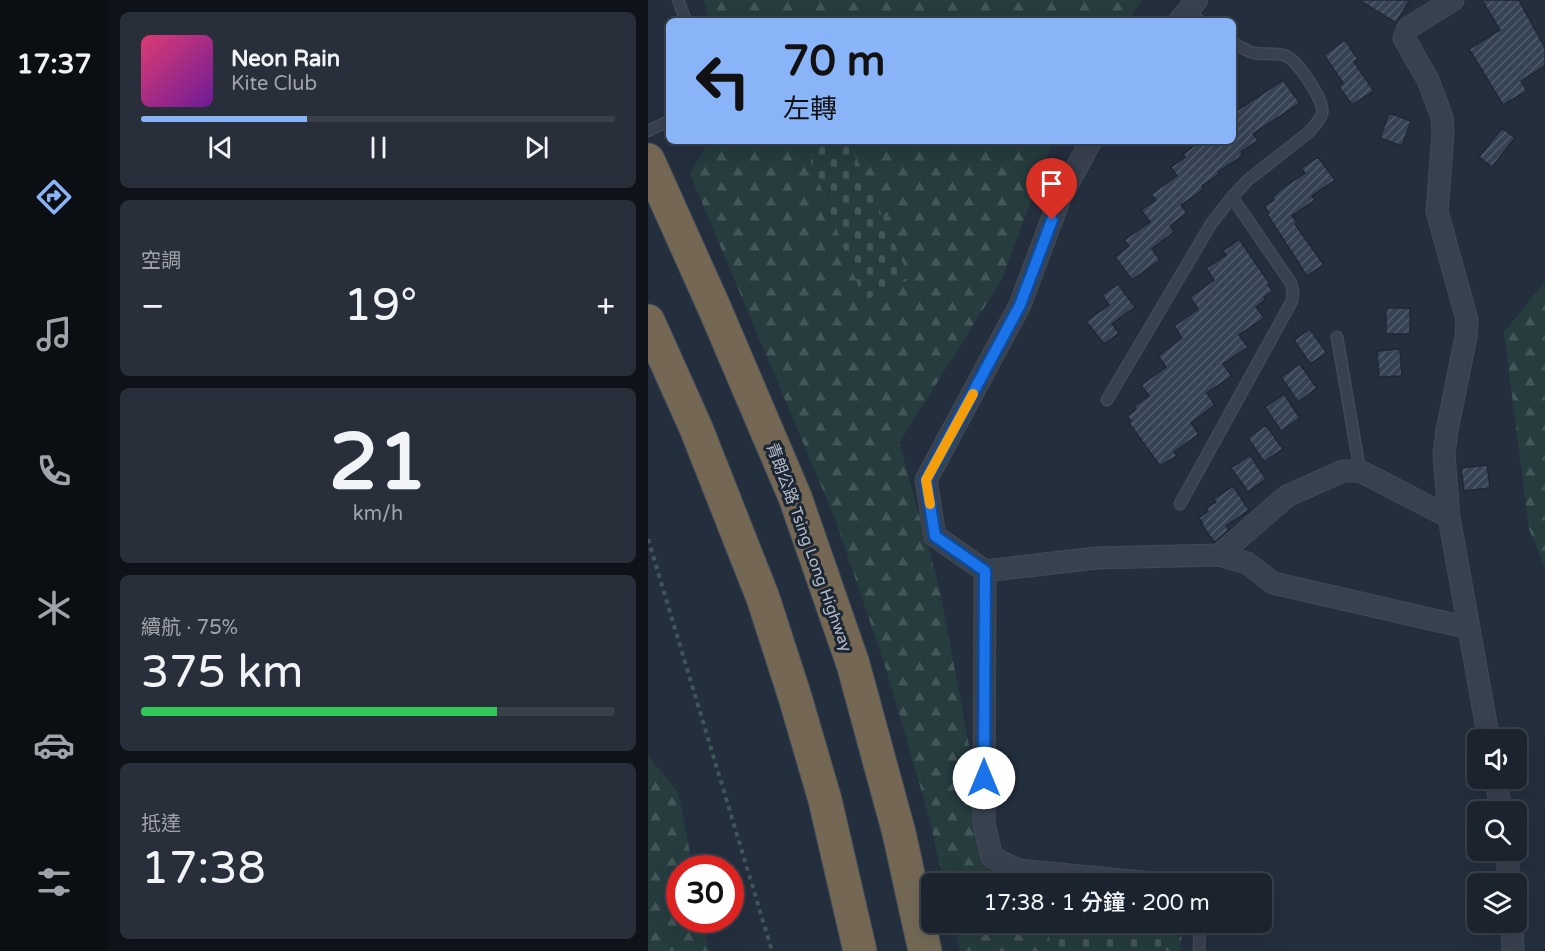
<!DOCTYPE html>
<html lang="zh-TW">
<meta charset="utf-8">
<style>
:root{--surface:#1b232e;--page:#282f3a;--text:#f1f3f6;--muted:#a0a4aa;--line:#39404a;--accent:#8ab4f8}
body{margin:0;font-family:"Varela Round","Noto Sans TC",sans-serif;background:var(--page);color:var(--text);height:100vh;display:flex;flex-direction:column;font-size:22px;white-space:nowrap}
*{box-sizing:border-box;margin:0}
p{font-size:20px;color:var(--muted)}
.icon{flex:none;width:33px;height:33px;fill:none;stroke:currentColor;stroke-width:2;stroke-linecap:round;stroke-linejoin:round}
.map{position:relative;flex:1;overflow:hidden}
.panel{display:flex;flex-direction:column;gap:12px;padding:12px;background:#0f1319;width:540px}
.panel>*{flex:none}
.top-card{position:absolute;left:18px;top:18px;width:570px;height:126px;border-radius:9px;box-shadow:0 6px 24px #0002,0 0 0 2px var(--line);background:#8ab4f8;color:#111;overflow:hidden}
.buttons{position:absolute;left:819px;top:729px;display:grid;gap:12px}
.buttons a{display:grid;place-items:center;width:60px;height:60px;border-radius:9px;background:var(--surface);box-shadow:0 6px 24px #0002,0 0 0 2px var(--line);font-size:30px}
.speed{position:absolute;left:18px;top:855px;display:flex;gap:12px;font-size:30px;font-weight:700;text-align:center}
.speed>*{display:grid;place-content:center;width:78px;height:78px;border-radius:50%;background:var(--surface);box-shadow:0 6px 24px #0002,0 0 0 2px var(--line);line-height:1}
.speed .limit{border:9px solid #d22;background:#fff;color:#111}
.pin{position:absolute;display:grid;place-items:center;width:51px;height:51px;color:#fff;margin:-62px -26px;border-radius:50% 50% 50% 0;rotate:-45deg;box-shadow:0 0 6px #0007}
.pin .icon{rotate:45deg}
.me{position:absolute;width:66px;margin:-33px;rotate:0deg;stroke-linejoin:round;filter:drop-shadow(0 0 4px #0008)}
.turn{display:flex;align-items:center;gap:21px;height:126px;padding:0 18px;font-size:27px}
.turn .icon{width:78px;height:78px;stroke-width:2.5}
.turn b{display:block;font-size:42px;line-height:51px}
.big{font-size:45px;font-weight:600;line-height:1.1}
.panel .tile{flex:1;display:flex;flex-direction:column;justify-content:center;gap:9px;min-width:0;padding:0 21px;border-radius:9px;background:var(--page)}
.panel .dial{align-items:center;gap:0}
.dial b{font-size:78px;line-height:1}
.song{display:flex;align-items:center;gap:18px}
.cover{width:72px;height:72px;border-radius:9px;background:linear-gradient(135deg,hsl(340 70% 55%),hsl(280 70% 35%))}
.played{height:6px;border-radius:3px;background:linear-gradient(90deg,var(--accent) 35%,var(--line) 35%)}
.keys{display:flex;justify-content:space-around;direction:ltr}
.heat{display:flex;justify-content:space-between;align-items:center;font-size:33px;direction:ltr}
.charge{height:9px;border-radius:4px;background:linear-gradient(90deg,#34c759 75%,var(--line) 0)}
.trip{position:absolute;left:273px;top:873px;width:351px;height:60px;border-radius:9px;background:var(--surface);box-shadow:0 6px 24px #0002,0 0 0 2px var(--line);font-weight:600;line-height:60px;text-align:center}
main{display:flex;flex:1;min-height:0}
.tab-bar{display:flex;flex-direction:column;width:108px;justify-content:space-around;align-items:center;background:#0b0e12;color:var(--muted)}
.tab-bar .icon{width:42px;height:42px}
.tab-bar .active{color:var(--accent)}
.tab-bar b{font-size:27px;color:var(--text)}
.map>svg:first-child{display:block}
.forest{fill:url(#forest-firs)}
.cemetery{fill:url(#cemetery-stones)}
.building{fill:url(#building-hatch);stroke:#1f2835;stroke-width:1.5}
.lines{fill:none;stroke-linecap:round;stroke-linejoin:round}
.service-casing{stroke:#414a57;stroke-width:13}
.minor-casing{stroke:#414a57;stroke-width:23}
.motorway-casing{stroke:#434c59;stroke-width:35}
.path{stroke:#3f5557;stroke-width:4;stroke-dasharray:4.5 4.5;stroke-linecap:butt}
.service{stroke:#38414e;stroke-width:10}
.minor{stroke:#38414e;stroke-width:21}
.motorway{stroke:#746855;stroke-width:33}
.route-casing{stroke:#114b97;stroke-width:15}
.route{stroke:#1a73e8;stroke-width:10}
.slow{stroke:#f59e0b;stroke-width:10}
.labels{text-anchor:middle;stroke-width:6;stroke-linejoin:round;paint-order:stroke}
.street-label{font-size:16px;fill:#b4bcc9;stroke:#1d2633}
</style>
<main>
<nav class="tab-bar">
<b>17:37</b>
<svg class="icon active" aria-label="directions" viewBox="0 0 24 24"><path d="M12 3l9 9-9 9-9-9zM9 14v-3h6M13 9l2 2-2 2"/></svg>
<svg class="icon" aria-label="music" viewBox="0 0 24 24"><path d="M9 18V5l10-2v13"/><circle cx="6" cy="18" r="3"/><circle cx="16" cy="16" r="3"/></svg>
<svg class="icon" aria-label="phone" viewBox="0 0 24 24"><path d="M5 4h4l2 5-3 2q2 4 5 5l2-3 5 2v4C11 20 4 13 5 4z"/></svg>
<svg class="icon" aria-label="climate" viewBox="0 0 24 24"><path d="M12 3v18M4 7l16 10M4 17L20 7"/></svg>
<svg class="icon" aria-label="car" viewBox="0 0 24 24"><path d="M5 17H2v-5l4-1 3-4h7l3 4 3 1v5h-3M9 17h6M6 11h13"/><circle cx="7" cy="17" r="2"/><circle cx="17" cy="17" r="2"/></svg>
<svg class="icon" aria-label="filters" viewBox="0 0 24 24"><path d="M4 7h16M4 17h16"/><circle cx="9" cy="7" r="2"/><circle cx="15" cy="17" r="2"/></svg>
</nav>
<section class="panel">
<div class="tile">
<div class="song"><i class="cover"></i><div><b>Neon Rain</b><p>Kite Club</p></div></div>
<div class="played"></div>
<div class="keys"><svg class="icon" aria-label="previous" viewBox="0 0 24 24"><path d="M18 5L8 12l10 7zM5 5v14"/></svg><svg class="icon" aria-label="pause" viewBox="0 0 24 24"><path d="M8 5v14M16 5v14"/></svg><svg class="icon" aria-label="next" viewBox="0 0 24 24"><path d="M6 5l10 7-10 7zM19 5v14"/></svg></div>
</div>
<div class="tile"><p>空調</p>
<div class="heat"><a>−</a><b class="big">19°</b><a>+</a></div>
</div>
<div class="tile dial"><b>21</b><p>km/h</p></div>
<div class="tile"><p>續航 · 75%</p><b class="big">375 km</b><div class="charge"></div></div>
<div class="tile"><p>抵達</p><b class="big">17:38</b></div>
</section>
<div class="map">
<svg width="897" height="951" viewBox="0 0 897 951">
<defs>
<pattern id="forest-firs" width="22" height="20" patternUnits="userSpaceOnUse" patternTransform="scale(1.5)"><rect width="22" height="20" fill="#263c3f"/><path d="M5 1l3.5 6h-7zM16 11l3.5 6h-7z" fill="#435659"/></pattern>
<pattern id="cemetery-stones" width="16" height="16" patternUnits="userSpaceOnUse" patternTransform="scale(1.5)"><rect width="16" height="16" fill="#263c3f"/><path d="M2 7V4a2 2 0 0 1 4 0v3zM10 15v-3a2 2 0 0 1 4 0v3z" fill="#435659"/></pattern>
<pattern id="building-hatch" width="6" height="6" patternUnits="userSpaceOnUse" patternTransform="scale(1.5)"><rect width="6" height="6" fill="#364354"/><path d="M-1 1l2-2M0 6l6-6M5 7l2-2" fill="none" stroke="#515c6b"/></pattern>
</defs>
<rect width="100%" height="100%" fill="#242f3e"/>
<path class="forest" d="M55 0H495L479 21H62Z
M61 141H405L354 279 251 443 291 586 347 883H296L280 813 238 669 188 521 42 174Z
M897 282V567L881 529 856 332Z
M0 756 30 792 45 868H32V920H55L61 951H0Z
M305 923H535L532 951H312Z"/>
<path class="cemetery" d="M179 141H201L262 279 216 301 160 154Z
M463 922 517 926 518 951H404L398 923Z"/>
<path class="building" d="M711 0H762L748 23Z
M834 0H871L897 48V66L873 81 879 91 855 105 821 49 852 30Z
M697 40 710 59 706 62 726 91 704 105 691 87 695 83 676 55Z
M635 80 652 103 605 134 610 140 593 152 594 154 591 158 570 172 571 174 554 186 555 188 552 192 533 205 539 213 522 226 526 231 522 235 504 249 512 260 484 280 467 257 481 246 476 240 502 222 493 210 508 200 503 194 529 176 523 167 537 157 535 154 553 141H585V113Z
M741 113 763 121 754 146 732 138Z
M854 128 867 138 844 167 831 157Z
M670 157 687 180 664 196 667 200 644 216 649 222 647 224 676 265 659 276 619 214 621 213 616 206 626 200 624 198 632 190 657 173 653 168Z
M591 239 622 284 620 285 625 291 616 297 617 300 608 307 616 318 591 335 600 347 575 364 584 376 559 393 567 405 543 423 551 434 526 452 529 456 512 466 481 423 483 421 479 416 488 409 486 406 501 396 493 385 518 367 510 356 534 338 526 326 550 309 542 297 566 280 558 268 578 255 575 251Z
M470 284 487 307 464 324 471 333 456 344 438 321 461 305 454 295Z
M738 308H762V334H738Z
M662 329 679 353 662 364 646 340Z
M752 349 754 376 731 377 729 351Z
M652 364 669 388 650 402 633 377Z
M636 394 652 418 633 431 617 407Z
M618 425 635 449 616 462 600 438Z
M602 455 618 479 600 492 583 468Z
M839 465 842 488 816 491 813 468Z
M585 486 601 510 578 526 581 530 566 542 554 525 555 524 551 518 560 511 558 508 568 502 565 499Z"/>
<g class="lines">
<defs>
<path id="service" d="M30 0 38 21
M539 12 552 21
M0 131 21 121
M689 337 712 471
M459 400 563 224 584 197 600 180 661 132C666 126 672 121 674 113 677 101 650 61 638 56 629 52 617 55 606 53 599 51 592 47 585 43
M532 504 644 301 645 292 643 283 584 197
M551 951 552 922"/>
<path id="minor" d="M805 0 760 28 756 38 780 80 794 117 795 134 789 211 819 320 818 337 799 430 796 454 801 517 841 740
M531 21 549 0
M443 141 412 198 372 305 278 480 287 536 337 571 448 558 571 555 639 496 695 471H712L801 517
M571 555 599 563 625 583 821 628
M337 571 336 824 344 857 370 870 515 884
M848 778 853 812
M859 850 861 884
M864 922 865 951"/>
<path id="motorway" d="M0 160 66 307 147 497 205 664 251 833 277 951
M0 321 48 428 115 598 147 697 177 800 212 951"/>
</defs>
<use href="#service" class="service-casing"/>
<use href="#minor" class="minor-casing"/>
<use href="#motorway" class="motorway-casing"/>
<path class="path" d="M0 539 124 951"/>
<use href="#service" class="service"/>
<use href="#minor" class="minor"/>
<use href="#motorway" class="motorway"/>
</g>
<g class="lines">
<defs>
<path id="route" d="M336 778 337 571 287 536 278 480 372 305 404 220"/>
</defs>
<use href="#route" class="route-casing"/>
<use href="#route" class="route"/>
<path class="slow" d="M282 504 278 480 325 394"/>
</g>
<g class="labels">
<g class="street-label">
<text transform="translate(162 547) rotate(70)" y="6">青朗公路 Tsing Long Highway</text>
</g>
</g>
</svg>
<div class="buttons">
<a><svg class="icon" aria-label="sound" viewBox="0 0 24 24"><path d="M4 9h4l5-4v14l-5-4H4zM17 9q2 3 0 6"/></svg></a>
<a><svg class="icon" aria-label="search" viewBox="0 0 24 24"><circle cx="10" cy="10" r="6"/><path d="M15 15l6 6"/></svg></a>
<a><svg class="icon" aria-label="layers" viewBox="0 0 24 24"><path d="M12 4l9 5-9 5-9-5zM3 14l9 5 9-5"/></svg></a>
</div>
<div class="speed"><div class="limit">30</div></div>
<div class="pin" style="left:404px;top:220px;background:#d93025"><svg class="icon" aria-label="arrive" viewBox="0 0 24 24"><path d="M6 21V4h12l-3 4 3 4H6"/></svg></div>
<svg class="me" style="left:336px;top:778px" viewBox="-20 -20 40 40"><circle r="19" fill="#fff"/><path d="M0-13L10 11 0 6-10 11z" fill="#1a73e8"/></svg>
<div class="trip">17:38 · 1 分鐘 · 200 m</div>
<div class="top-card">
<div class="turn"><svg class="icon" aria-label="left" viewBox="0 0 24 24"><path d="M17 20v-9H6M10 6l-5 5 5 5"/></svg><div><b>70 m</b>左轉</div></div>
</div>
</div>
</main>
